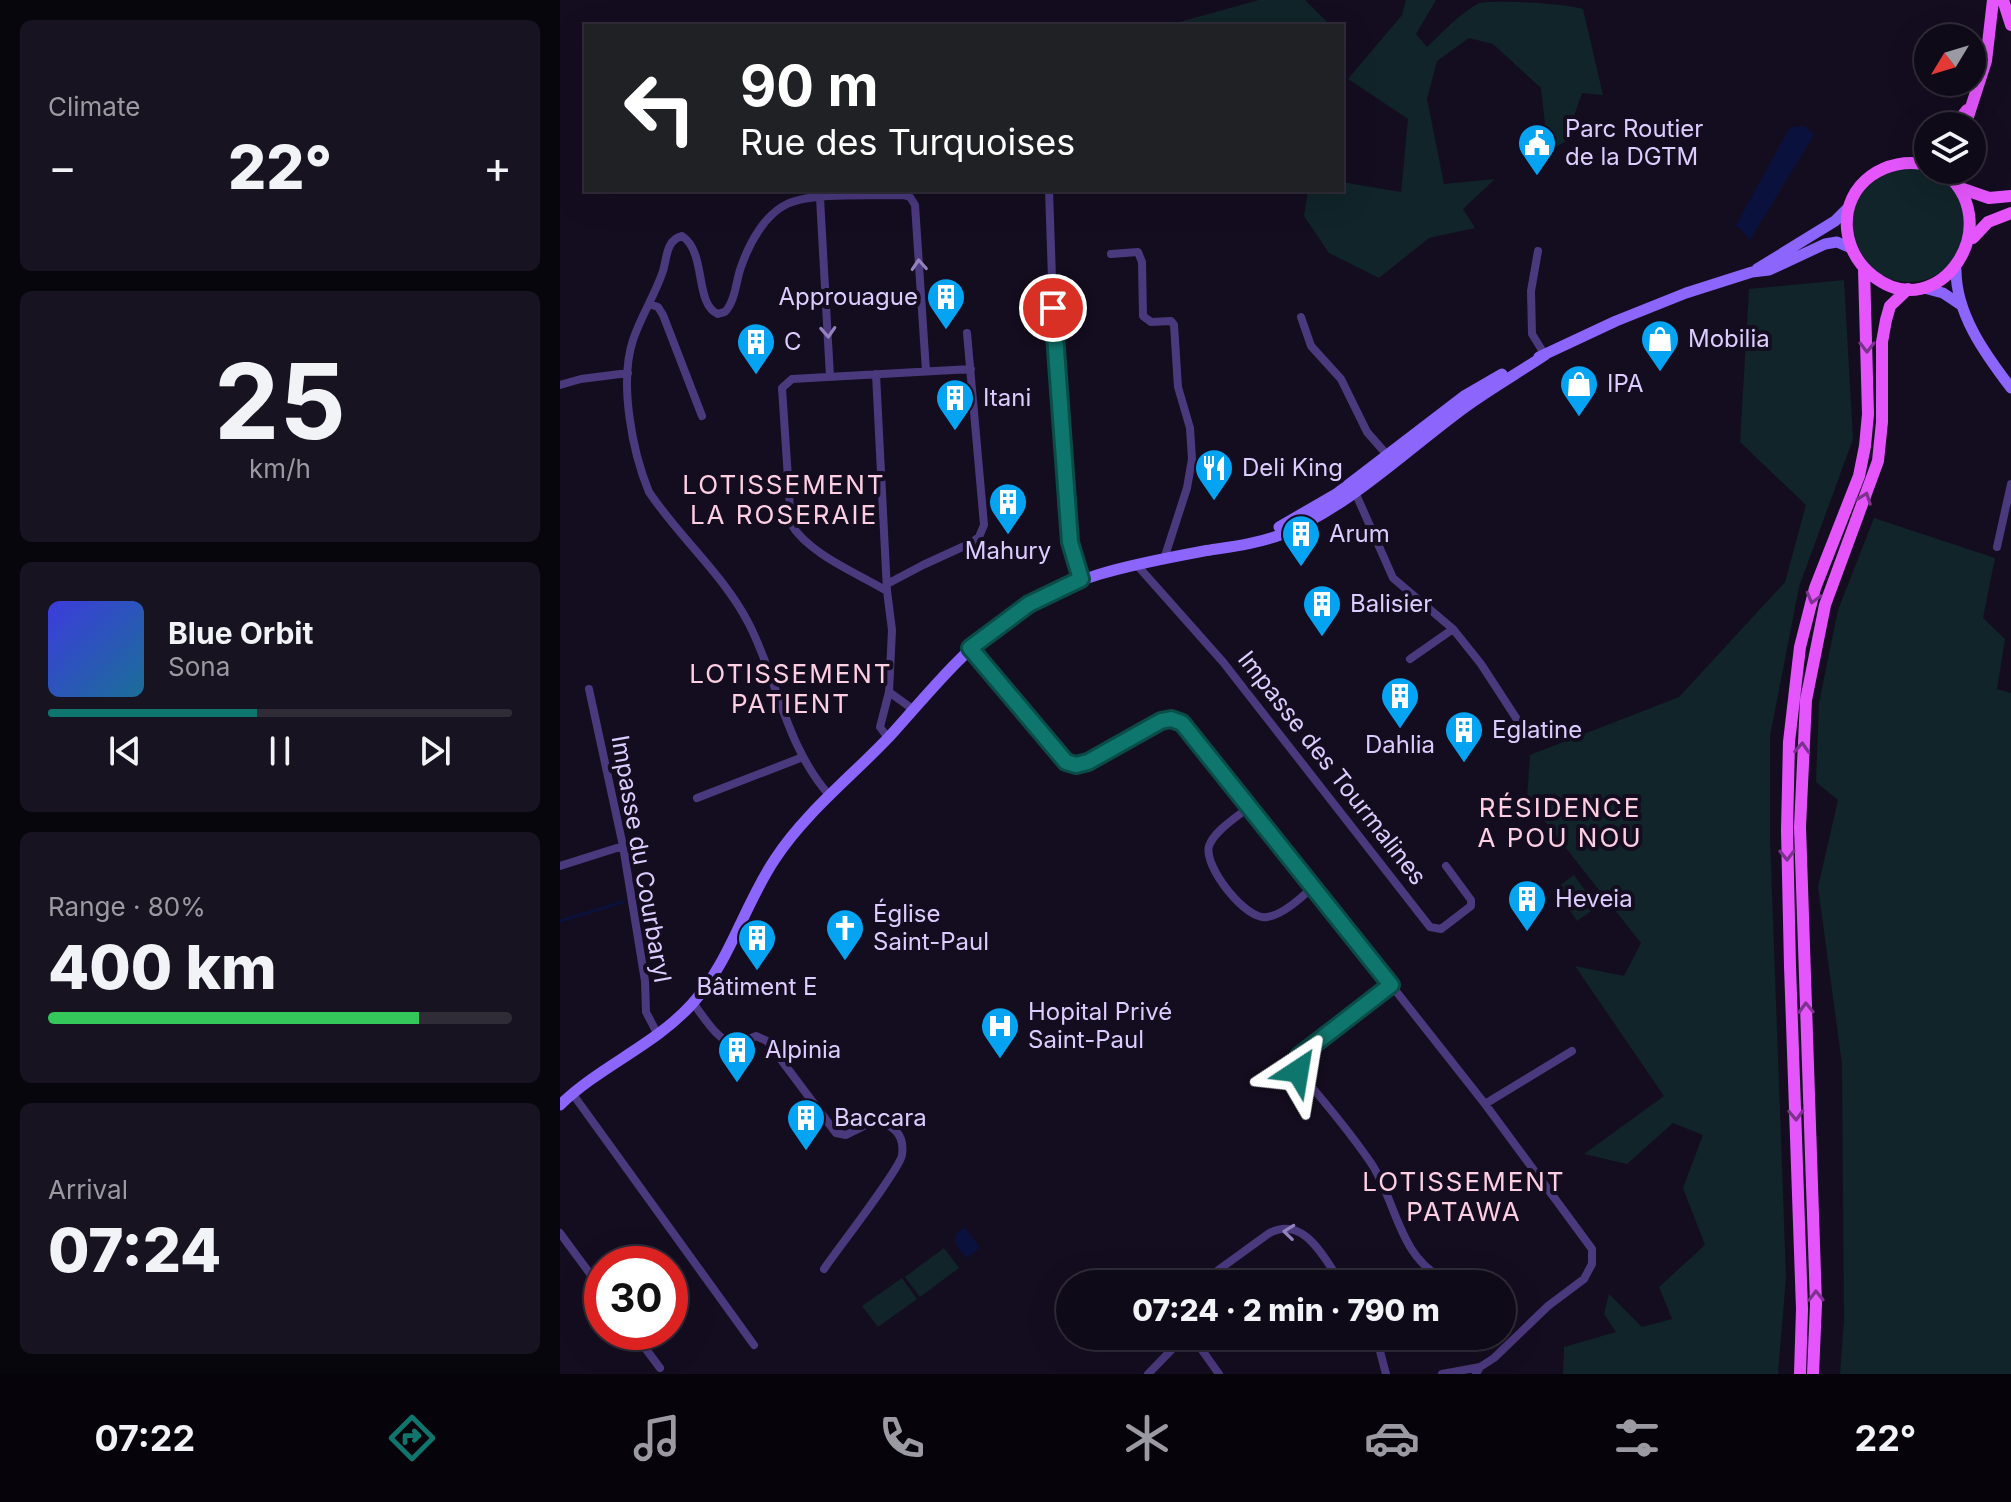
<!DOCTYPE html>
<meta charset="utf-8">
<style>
:root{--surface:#0f0a18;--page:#181321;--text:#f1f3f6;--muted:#9b9aa2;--line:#2f2b37;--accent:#0f766e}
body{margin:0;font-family:Inter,sans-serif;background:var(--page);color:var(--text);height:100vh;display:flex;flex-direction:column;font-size:30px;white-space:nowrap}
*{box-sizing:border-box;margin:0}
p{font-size:26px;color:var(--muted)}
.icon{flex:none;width:44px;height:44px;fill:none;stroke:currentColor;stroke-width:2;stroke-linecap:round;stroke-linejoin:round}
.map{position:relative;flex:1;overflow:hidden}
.drawer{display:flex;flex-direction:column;gap:20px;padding:20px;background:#08060d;width:560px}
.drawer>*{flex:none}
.banner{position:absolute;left:24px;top:24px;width:760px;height:168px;border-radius:0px;box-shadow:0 8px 32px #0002,0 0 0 2px var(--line);background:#202124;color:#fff;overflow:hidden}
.needle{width:52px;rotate:232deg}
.fabs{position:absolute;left:1354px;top:24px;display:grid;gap:16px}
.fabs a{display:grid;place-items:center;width:72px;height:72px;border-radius:50%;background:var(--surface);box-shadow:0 8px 32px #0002,0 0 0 2px var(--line);font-size:40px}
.speed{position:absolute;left:24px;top:1246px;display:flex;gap:16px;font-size:40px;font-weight:700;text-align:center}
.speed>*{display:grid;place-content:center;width:104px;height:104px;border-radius:50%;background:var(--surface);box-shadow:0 8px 32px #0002,0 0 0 2px var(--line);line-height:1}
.speed .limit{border:12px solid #d22;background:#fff;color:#111}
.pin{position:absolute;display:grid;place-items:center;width:68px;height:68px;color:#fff;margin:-34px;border:4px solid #fff;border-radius:50%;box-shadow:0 2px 8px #0007}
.me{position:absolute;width:88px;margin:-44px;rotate:33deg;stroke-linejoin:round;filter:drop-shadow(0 0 6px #0008)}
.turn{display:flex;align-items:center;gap:28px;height:168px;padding:0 24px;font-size:36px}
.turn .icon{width:104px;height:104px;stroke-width:2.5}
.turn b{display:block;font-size:56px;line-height:68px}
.big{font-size:60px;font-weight:800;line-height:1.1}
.drawer .card{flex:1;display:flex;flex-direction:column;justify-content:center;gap:12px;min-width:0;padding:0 28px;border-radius:12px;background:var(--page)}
.drawer .dial{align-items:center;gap:0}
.dial b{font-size:104px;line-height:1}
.song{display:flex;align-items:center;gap:24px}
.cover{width:96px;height:96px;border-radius:12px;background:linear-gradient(135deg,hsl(240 70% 55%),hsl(200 70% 35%))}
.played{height:8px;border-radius:4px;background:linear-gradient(90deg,var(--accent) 45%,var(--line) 45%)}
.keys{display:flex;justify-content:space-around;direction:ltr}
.heat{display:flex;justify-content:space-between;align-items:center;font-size:44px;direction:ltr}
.charge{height:12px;border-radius:6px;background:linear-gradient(90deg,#34c759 80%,var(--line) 0)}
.trip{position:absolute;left:496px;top:1270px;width:460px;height:80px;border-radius:40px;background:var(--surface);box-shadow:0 8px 32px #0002,0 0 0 2px var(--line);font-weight:800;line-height:80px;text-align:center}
.menu{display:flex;height:128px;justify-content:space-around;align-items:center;background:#06040a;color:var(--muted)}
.menu .icon{width:56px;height:56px}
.menu .active{color:var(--accent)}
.menu b{font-size:36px;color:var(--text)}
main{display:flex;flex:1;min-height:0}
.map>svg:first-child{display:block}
.green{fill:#102429}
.water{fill:#0a113c}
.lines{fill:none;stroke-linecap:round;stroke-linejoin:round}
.stream{stroke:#0a113c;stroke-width:3}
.street{stroke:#4b397e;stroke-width:8}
.secondary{stroke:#8c65fc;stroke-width:11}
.primary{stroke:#e456fc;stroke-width:12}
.oneway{stroke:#9482be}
.oneway2{stroke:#7c328e}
.route-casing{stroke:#0a4d48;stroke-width:20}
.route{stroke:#0f766e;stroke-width:14}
.labels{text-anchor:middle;stroke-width:8;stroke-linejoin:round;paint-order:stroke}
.poi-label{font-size:24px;fill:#ddccfe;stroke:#140d20;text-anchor:start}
.street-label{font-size:24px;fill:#ddccfe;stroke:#140d20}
.neighbourhood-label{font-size:26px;letter-spacing:2px;fill:#fecee2;stroke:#140d20}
</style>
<main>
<section class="drawer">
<div class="card"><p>Climate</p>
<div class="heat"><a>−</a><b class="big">22°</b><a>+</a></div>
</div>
<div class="card dial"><b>25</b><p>km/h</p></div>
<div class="card">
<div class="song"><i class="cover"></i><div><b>Blue Orbit</b><p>Sona</p></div></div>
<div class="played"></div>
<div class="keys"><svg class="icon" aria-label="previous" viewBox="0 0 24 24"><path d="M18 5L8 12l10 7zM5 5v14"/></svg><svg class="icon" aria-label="pause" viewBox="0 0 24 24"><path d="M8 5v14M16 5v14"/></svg><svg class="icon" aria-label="next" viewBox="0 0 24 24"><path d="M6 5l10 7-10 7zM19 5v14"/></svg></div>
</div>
<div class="card"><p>Range · 80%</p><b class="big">400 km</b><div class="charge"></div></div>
<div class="card"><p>Arrival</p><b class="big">07:24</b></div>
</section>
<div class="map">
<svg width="1451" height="1374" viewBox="0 0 1451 1374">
<rect width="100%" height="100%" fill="#140d20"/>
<path class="green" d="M699 0H745L768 23 754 26H605Z
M846 0H876L856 34 867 47C883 32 899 14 919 3 938 0 1001 3 1023 9L1043 95 1022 93 1005 142 995 147 986 133 981 88 933 44 909 38 877 61 867 99 884 184 935 179 903 209 915 228 869 238 819 278 769 253 744 216 748 190H782V182L841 192 848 119 788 79 842 15Z
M1292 225a57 57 0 1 1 114 0a57 57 0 1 1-114 0Z
M1284 280 1293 439 1239 587 1210 736V838L1226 1277 1218 1374H1003L1004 1347 1056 1332 1044 1314 1049 1294 1082 1327 1112 1319 1099 1287 1145 1245 1123 1188 1143 1135 1113 1123 1067 1164 1024 1154 1104 1096 1015 966 1064 976 1081 943 967 799 970 755 1119 697 1225 582 1246 505 1180 442 1189 289Z
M1314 518 1435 558 1423 618 1445 639 1437 689 1451 693V1374H1280L1284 1319 1282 1064 1258 887 1278 800 1256 782 1259 703 1278 610Z
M1014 875 1037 907 1017 921 995 889Z
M384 1248 399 1268 360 1297 345 1277Z
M342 1278 357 1299 318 1327 302 1306Z"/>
<path class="water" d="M1245 126 1254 135 1190 240 1176 225 1230 127Z
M405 1227 420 1248 406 1258 395 1243 396 1234Z"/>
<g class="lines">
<path class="stream" d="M0 921 63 902"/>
<path class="street" d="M489 190 493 308 510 542 521 579
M260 198 270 377
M978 251 971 291 972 334 985 355
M551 254 578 252 582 262 583 316 591 322 611 321 614 325 618 387 630 428 632 459 627 488 604 559
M89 304 98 307 103 315 142 416
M741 317 751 346 781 379 807 432 829 457
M316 374 327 591 332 630 329 692 320 727 328 738
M0 385 21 379 68 373
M795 492 833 578 893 629 921 664 960 724
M1437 547 1451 484
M576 564 663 662 870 927 881 929 911 906V900L886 866
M327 584 363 565 411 543 419 537 424 525 407 333
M327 591C297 573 249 554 231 524L222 388 232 379 411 369
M410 648 506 762 516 765 528 762 601 721C614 718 621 721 630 730L925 1104 1032 1249V1264L1024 1279 988 1306 934 1358 920 1367 916 1374
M850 659 893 629
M29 689 63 846 85 981 86 1012 98 1035
M329 692 354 710
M270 796C226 747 218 681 189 624 164 575 119 537 89 492 72 451 59 382 73 340 81 316 95 295 103 271 107 258 106 240 122 236 147 252 134 304 158 314 164 312 165 313 168 308 176 297 176 280 181 267 189 244 204 215 227 204 253 192 313 196 343 195L350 197 355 205 366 371
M137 798 243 757
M689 807C677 817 654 831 649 846 643 866 686 921 707 917 723 915 742 897 754 886
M0 866 63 846
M831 985 739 1056 736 1064 738 1071C764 1101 789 1131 811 1163 837 1202 839 1260 887 1280
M133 1003C142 1014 160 1046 177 1043 183 1042 190 1038 196 1036L207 1041 276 1133 286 1135 314 1121C333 1124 345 1134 342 1155 340 1169 276 1251 264 1269
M12 1093 194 1345
M925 1104 1012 1051
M0 1233 42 1290
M639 1284 708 1234C744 1213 765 1260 782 1284
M73 1332 100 1368
M632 1336 659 1374
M816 1336 826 1374
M588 1374 625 1336
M882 1374 920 1367"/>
<path class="secondary" d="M1197 269 1275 221 1289 207
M1396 270C1396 314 1425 354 1451 388
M1364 288 1383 293 1401 305
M979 357 1056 321 1126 293 1192 272 1209 270 1265 244 1277 242 1291 248
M719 527 776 494 904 396 942 374
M0 1105C40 1066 95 1045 132 1004 170 962 184 905 215 859 245 813 291 777 329 737 366 696 401 652 446 619 506 576 574 564 644 551 669 547 696 544 720 535 789 507 844 452 904 408 930 389 958 373 985 355"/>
<path class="primary" d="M1443 0 1451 25
M1394 126 1407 110
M1405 126 1426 61 1433 0
M1368 165C1327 155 1283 183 1287 229 1289 248 1298 264 1313 276 1379 328 1451 221 1381 170
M1403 189 1429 198 1451 196
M1413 238 1428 222 1451 213
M1240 1374 1242 1309 1230 966 1227 830 1229 742 1240 647 1255 588 1299 476 1305 446 1308 414 1304 269
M1253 1374 1256 1304 1240 827 1246 700 1265 605 1318 461 1322 422V342L1326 320 1330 306 1348 289"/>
</g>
<defs><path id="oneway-chevron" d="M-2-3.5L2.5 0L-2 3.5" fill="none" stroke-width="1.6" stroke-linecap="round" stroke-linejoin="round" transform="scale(2)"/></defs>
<g class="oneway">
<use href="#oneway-chevron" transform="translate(359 265) rotate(-94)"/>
<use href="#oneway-chevron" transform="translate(268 332) rotate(87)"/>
<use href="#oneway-chevron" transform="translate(729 1232) rotate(-174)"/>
</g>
<g class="oneway2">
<use href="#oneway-chevron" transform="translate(1307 347) rotate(90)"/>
<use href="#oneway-chevron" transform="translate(1305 498) rotate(-70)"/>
<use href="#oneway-chevron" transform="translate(1253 598) rotate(105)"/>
<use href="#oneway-chevron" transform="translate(1242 748) rotate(-87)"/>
<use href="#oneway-chevron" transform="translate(1227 855) rotate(89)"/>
<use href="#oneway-chevron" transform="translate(1246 1008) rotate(-92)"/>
<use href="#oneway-chevron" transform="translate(1236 1115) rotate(88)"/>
<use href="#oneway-chevron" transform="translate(1256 1296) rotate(-91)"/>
</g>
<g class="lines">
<defs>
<path id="route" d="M493 308 510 542 521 579 469 604 410 648 506 762 516 765 528 762 601 721 611 719 622 723 831 985 739 1056 736 1064 738 1071"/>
</defs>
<use href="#route" class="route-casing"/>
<use href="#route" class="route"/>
</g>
<defs>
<symbol id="civic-pin" viewBox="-11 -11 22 30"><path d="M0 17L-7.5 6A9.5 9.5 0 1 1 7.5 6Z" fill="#05a4f2" stroke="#140d20"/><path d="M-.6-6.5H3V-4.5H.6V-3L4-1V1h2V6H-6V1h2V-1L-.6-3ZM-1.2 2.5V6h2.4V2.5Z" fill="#fff"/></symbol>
<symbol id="building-pin" viewBox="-11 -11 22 30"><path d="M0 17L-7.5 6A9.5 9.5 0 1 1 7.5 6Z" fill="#05a4f2" stroke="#140d20"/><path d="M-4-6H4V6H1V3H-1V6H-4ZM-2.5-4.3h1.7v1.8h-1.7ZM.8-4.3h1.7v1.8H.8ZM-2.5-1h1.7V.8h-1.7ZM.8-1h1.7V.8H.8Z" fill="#fff"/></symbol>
<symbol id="shop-pin" viewBox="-11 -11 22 30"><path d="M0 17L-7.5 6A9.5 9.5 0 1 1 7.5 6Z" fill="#05a4f2" stroke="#140d20"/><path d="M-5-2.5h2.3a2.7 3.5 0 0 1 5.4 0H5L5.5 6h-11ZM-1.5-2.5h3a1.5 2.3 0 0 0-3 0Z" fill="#fff"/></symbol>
<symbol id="restaurant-pin" viewBox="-11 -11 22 30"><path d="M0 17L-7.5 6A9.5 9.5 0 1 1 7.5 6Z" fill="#05a4f2" stroke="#140d20"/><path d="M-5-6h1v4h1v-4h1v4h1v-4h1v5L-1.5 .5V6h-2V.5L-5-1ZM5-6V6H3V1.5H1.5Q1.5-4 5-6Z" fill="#fff"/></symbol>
<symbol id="church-pin" viewBox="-11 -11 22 30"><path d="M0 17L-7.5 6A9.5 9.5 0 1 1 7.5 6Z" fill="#05a4f2" stroke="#140d20"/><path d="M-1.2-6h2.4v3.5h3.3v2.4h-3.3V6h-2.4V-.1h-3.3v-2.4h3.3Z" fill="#fff"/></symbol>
<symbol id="hospital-pin" viewBox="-11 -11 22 30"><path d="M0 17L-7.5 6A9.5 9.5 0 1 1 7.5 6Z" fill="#05a4f2" stroke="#140d20"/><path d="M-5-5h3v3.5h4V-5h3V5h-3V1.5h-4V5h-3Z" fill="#fff"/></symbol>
</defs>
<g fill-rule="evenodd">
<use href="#civic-pin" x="955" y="121" width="44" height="60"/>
<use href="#building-pin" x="364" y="275" width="44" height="60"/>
<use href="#shop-pin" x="1078" y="317" width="44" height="60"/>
<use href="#building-pin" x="174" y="320" width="44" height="60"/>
<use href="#shop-pin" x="997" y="362" width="44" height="60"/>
<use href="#building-pin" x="373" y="376" width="44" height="60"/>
<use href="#restaurant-pin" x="632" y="446" width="44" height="60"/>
<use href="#building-pin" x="426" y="480" width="44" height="60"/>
<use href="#building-pin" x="719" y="512" width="44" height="60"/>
<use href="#building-pin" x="740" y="582" width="44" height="60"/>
<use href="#building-pin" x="818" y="674" width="44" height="60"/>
<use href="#building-pin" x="882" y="708" width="44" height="60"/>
<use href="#building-pin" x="945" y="877" width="44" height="60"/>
<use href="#church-pin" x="263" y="906" width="44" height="60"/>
<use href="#building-pin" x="175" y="916" width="44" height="60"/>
<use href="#hospital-pin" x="418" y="1004" width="44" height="60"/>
<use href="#building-pin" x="155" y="1028" width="44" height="60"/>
<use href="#building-pin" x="224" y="1096" width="44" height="60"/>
</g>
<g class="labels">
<g class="poi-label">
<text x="1005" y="137">Parc Routier<tspan x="1005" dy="28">de la DGTM</tspan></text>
<text x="358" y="305" text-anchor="end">Approuague</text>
<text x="1128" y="347">Mobilia</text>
<text x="224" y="350">C</text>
<text x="1047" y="392">IPA</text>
<text x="423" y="406">Itani</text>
<text x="682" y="476">Deli King</text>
<text x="769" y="542">Arum</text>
<text x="448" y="559" text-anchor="middle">Mahury</text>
<text x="790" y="612">Balisier</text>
<text x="932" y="738">Eglatine</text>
<text x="840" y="753" text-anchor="middle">Dahlia</text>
<text x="995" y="907">Heveia</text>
<text x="313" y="922">Église<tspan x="313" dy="28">Saint-Paul</tspan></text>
<text x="197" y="995" text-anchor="middle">Bâtiment E</text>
<text x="468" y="1020">Hopital Privé<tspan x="468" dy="28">Saint-Paul</tspan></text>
<text x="205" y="1058">Alpinia</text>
<text x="274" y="1126">Baccara</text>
</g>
<g class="street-label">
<text transform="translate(772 768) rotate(52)" y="8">Impasse des Tourmalines</text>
<text transform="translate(81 859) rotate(80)" y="8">Impasse du Courbaryl</text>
</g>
<g class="neighbourhood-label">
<text x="224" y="494">LOTISSEMENT<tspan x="224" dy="30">LA ROSERAIE</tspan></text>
<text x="231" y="683">LOTISSEMENT<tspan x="231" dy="30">PATIENT</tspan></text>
<text x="1000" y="817">RÉSIDENCE<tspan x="1000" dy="30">A POU NOU</tspan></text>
<text x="904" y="1191">LOTISSEMENT<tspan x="904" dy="30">PATAWA</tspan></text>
</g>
</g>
</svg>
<div class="fabs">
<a><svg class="needle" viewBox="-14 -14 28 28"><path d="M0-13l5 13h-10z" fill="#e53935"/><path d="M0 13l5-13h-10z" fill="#9b9aa2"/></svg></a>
<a><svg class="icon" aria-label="layers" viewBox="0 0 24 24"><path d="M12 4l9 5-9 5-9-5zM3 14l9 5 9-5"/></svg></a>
</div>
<div class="speed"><div class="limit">30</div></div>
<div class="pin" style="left:493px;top:308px;background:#d93025"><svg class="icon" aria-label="arrive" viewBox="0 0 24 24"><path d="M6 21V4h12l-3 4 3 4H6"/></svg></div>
<svg class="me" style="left:738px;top:1071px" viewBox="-20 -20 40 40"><path d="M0-17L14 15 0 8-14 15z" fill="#0f766e" stroke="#fff" stroke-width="4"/></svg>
<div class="trip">07:24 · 2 min · 790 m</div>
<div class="banner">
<div class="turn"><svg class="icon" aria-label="left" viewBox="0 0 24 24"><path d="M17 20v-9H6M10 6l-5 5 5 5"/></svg><div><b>90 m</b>Rue des Turquoises</div></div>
</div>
</div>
</main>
<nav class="menu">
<b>07:22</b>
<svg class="icon active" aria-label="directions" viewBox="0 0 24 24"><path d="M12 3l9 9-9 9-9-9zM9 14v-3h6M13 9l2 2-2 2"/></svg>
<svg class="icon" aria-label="music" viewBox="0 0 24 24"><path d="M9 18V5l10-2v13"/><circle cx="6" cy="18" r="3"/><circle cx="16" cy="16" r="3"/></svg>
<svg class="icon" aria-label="phone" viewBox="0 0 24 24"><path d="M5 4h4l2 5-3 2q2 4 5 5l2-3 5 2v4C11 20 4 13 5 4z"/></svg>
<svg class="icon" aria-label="climate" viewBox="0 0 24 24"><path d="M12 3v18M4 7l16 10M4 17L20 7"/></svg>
<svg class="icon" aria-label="car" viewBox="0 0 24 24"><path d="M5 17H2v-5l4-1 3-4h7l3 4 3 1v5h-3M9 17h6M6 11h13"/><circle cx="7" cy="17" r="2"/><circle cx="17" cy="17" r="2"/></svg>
<svg class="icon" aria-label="filters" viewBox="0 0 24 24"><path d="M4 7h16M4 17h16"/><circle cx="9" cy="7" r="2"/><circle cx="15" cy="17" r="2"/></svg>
<b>22°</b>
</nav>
